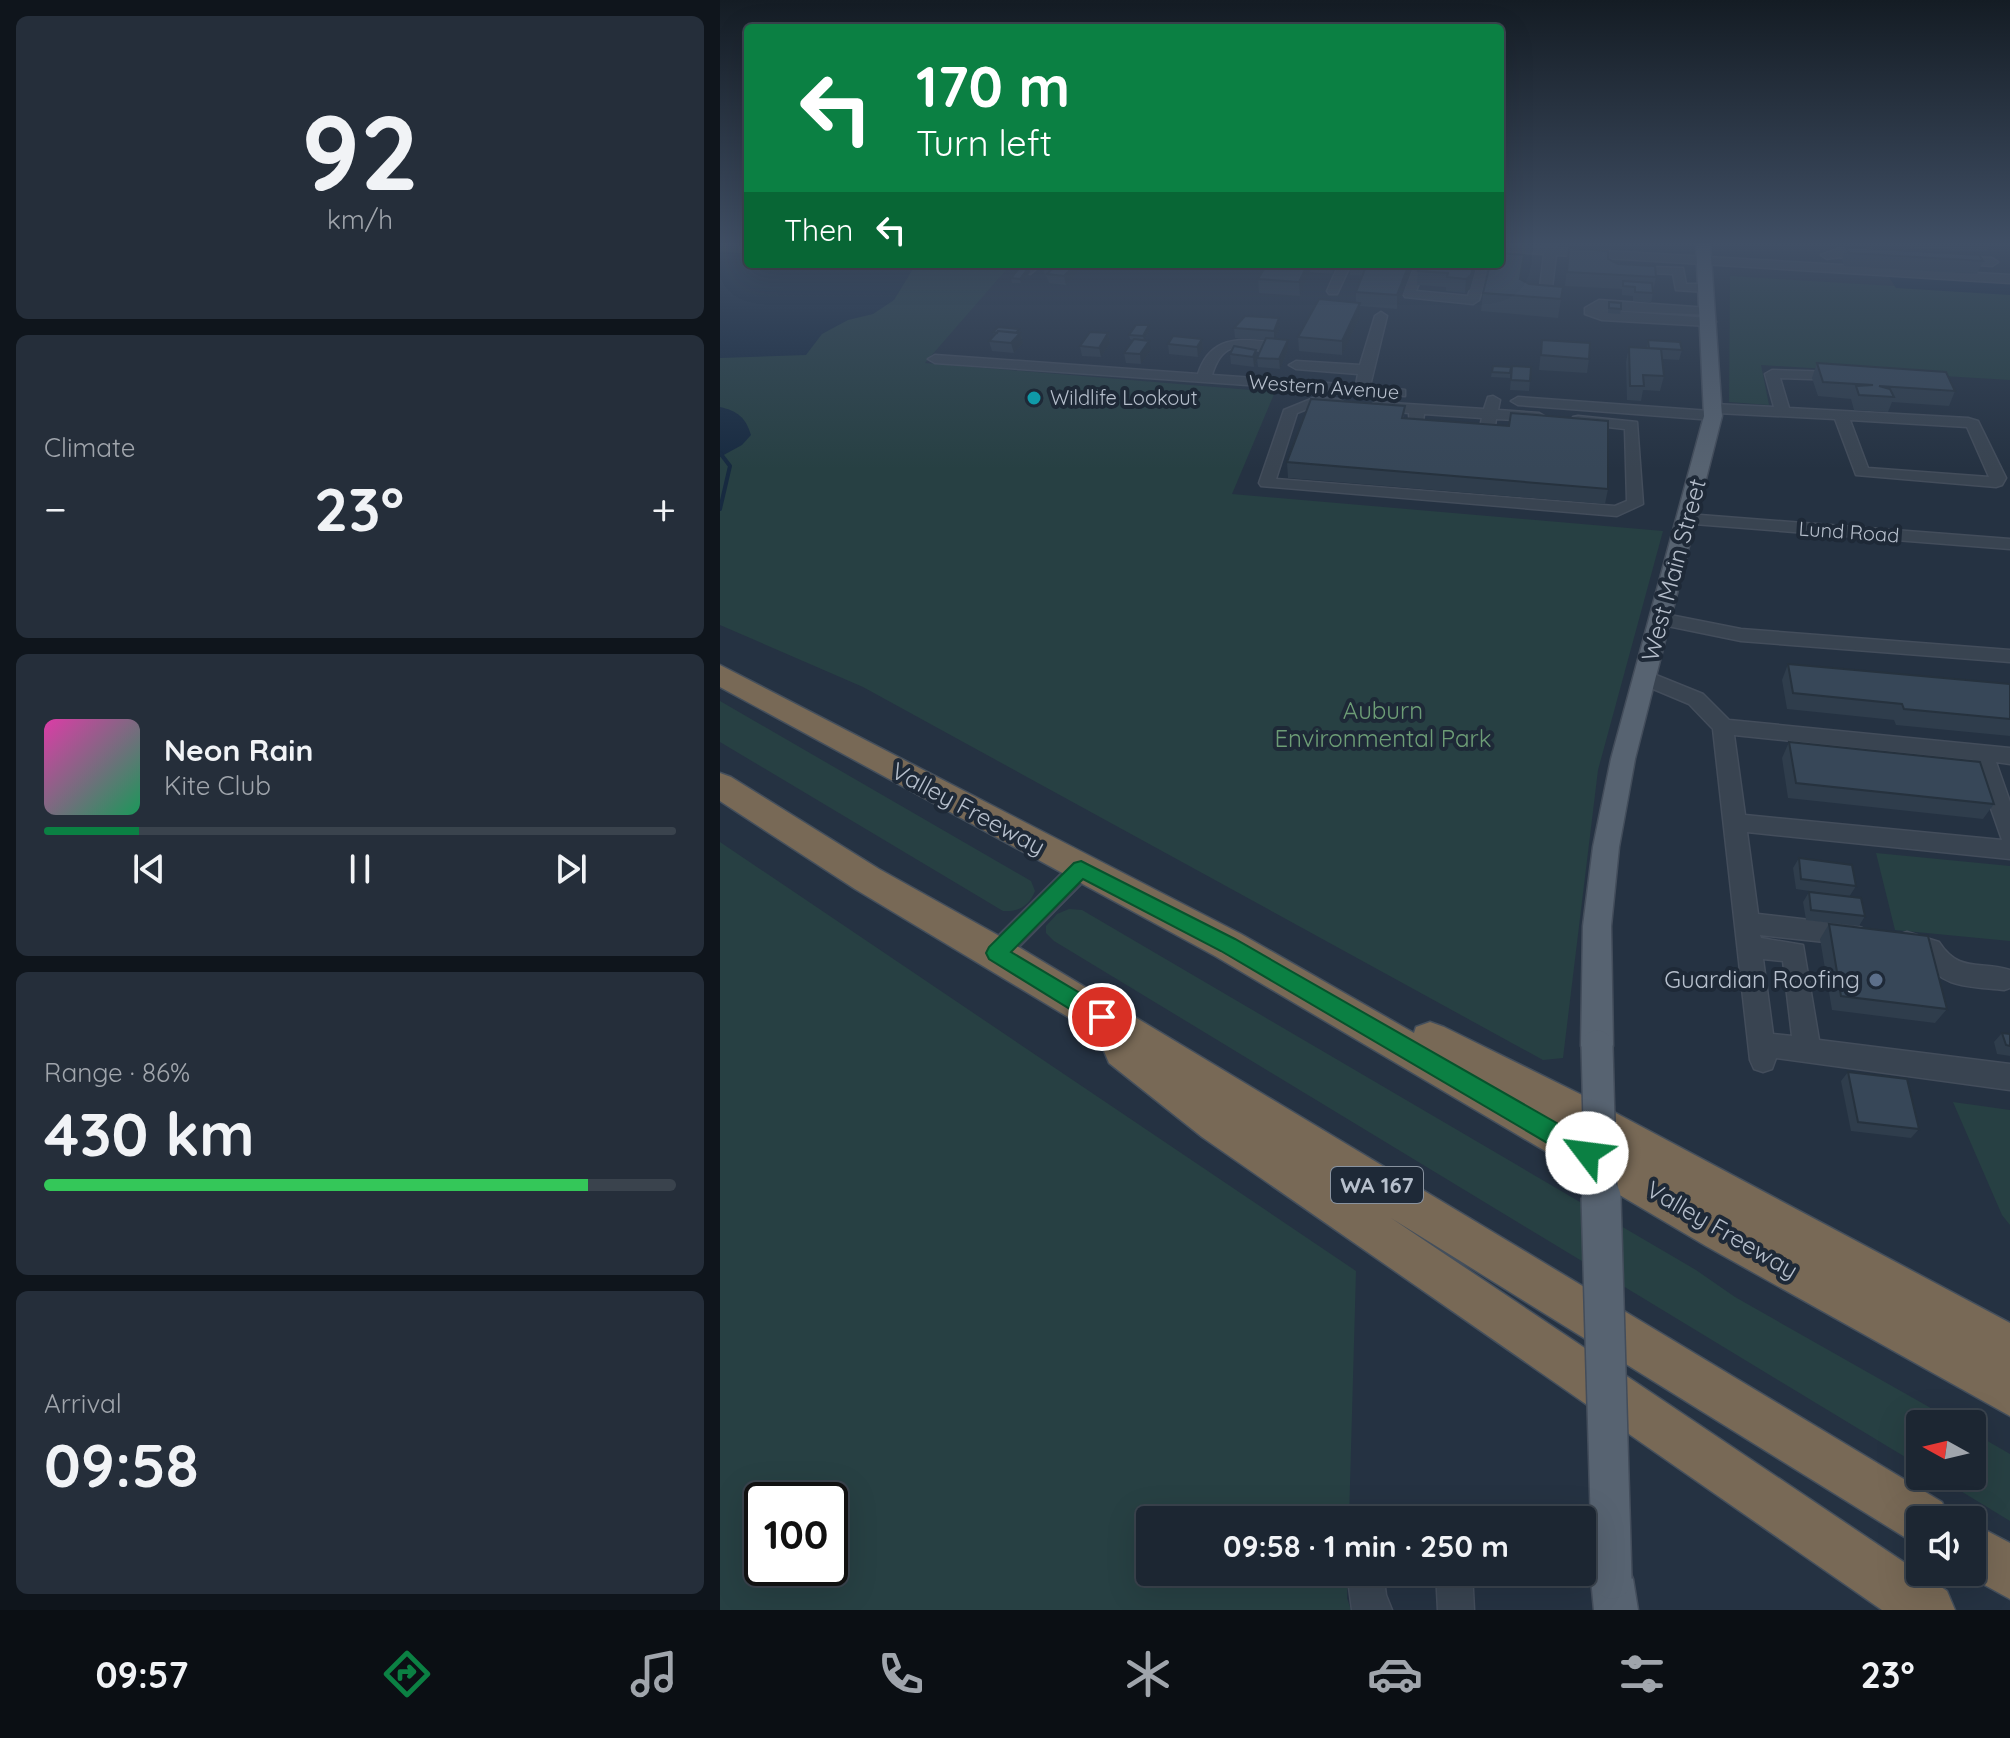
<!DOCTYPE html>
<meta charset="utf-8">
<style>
:root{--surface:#1c2632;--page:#252e3a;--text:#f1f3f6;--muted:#a0a5ac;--line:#3a434d;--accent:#0b8043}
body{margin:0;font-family:Quicksand,sans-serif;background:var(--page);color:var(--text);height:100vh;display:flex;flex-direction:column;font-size:30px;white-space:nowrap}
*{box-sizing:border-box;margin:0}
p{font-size:26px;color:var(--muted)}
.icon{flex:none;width:44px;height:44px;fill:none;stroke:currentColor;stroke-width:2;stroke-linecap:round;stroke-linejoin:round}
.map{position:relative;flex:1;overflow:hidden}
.details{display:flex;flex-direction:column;gap:16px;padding:16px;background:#0f151c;width:720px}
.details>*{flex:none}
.banner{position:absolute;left:24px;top:24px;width:760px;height:244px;border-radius:8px;box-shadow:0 8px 32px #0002,0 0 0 2px var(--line);background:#0b8043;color:#fff;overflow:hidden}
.needle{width:52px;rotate:278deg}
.tools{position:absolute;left:1186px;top:1410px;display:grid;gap:16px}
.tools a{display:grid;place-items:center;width:80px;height:80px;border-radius:8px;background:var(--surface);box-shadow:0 8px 32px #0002,0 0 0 2px var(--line);font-size:40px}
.speed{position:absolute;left:24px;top:1482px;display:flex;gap:16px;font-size:40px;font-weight:700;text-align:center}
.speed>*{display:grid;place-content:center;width:104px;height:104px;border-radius:50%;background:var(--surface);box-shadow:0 8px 32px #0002,0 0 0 2px var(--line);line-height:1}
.speed .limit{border:4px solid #111;border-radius:12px;background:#fff;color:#111}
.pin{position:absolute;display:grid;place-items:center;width:68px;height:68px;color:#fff;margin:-34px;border:4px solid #fff;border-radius:50%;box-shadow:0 2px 8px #0007}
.me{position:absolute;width:88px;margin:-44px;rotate:300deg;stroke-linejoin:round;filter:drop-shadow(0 0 6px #0008)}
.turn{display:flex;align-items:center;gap:28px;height:168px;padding:0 40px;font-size:36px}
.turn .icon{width:104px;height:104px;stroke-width:2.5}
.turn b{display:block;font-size:56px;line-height:68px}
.then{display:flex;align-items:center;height:76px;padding:0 40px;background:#0003;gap:16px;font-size:30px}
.big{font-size:60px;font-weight:800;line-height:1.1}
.details .card{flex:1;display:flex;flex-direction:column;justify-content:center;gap:12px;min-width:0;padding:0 28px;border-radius:12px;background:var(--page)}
.details .dial{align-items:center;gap:0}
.dial b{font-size:104px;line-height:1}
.song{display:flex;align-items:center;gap:24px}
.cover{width:96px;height:96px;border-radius:12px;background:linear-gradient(135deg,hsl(320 70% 55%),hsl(150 70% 35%))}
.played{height:8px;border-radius:4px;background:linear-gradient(90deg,var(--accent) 15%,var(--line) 15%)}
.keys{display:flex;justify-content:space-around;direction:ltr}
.heat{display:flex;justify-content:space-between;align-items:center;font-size:44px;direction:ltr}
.charge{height:12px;border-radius:6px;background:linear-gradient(90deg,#34c759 86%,var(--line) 0)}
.trip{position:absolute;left:416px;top:1506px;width:460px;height:80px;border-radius:8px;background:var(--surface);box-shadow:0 8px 32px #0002,0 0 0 2px var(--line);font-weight:800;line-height:80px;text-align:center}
.menu{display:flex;height:128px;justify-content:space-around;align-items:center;background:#0b0f14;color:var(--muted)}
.menu .icon{width:56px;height:56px}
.menu .current{color:var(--accent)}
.menu b{font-size:36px;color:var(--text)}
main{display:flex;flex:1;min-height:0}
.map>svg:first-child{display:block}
.green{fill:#274043;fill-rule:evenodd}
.water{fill:#172a40}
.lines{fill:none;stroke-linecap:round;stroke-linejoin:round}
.stream{stroke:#172a40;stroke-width:4}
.minor-casing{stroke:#434d5b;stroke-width:3}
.major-casing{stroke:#434d5b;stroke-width:3}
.highway-casing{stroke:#444f5c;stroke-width:3}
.minor{fill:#394451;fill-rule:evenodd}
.major{fill:#576371;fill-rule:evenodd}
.highway{fill:#786956;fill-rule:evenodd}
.major-bridge-far1-casing{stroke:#434d5b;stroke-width:34;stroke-linecap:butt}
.major-bridge-casing{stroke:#434d5b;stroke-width:42;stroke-linecap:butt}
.major-bridge-far1{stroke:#576371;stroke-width:31}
.major-bridge{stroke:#576371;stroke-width:39}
.wall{fill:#2f3d4c}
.shaded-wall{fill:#26323e}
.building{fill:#374758;stroke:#26323e;stroke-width:2}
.route{fill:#0b8043;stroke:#07532c;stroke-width:2}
.culture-dot{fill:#0f9aa8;stroke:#1e2937;stroke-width:3}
.service-dot{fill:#5c6f8a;stroke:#1e2937;stroke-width:3}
.labels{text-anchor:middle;stroke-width:8;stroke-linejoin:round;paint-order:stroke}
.far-street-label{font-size:20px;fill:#b6bfcc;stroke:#1e2937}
.far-poi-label{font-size:20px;fill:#b6bfcc;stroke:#1e2937;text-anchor:start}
.shield{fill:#1e2937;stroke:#88929f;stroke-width:2}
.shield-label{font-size:22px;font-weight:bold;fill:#b6bfcc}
.street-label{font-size:24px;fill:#b6bfcc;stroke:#1e2937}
.park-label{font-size:24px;fill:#6d9d76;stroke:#1e2937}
.poi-label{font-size:24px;fill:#b6bfcc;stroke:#1e2937;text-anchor:end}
</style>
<main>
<section class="details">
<div class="card dial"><b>92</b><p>km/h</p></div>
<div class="card"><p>Climate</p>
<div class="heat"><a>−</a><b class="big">23°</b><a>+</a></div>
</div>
<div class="card">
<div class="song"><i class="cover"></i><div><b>Neon Rain</b><p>Kite Club</p></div></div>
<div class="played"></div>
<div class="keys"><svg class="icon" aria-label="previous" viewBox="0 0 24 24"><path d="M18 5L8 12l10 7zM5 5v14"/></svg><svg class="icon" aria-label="pause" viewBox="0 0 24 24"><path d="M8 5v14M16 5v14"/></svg><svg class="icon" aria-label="next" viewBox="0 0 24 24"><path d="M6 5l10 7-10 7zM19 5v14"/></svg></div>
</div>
<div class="card"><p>Range · 86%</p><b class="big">430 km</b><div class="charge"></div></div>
<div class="card"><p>Arrival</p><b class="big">09:58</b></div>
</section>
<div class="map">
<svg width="1290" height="1610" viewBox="0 0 1290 1610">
<rect width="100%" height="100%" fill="#253242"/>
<path class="green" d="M0 243H28V264H291L205 363 555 392 512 494 943 531 878 770 843 1058 823 1060 143 687 0 625Z
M1010 276 1290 293V380L1041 365 1049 405 1009 402Z
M0 701 311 881 315 891C309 906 299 912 283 911L0 742Z
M0 842 636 1271 629 1520H430V1572H628L627 1598 631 1610H0ZM42 1500H110V1568H42Z
M1156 853 1290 866V941L1175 930Z
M349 909 362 910 976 1270 1015 1297 1239 1424H1200V1466L334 941 326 933V926L337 914Z
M1233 1102 1290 1110V1225L1282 1215Z
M1252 1432 1290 1454V1521L1216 1476H1252Z"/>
<path class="water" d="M0 251 28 254V264H196L174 300 153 314 128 320 102 334 86 355 0 358Z
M1167 274 1290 281V295L1176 288Z
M0 407C18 411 26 418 31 435L22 445 0 457Z"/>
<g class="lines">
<path class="stream" d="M0 453 10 466 0 509"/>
<defs>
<path id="minor" d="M825 243H837L836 248 1290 275V283L836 255 831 296 825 300 819 296 824 254 780 251V245L825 247Z
M1120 248 1153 249 1159 253C1145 261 1123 255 1107 259L1101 255Z
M1235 256 1272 258 1278 262 1272 266 1231 263 1229 260Z
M309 264H322L310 274 304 270Z
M619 264H631L617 294H609L607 291Z
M695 264H707L696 291 748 296 758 264H770L759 300 753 304 685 297 683 294Z
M930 267 963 268 966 284H986L992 288 986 292 956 290 953 274 930 273Z
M879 300 988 308 994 312 993 315 879 310 989 318 996 322 989 326 882 320 865 314V308Z
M661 312 667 316 650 386 685 390V396L215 363 208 359 215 355 478 374C488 343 510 337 541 341 550 342 559 342 566 347 541 365 508 322 492 375L636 385 638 374 576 369 569 365 576 361 640 365 655 316Z
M1052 370 1120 372 1127 376 1120 380 1060 378 1069 408 1248 418 1258 421 1286 478 1282 485 1276 487 1136 475 1115 419 997 413 1000 416 993 420 798 405 791 401 798 397 990 411 987 408 994 404 1054 407 1045 374ZM1130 420 1247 427 1269 477 1148 468Z
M773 396 780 400 778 410 819 413 826 417 819 421 776 419 774 432 766 437 690 429 689 413 656 410 649 406 656 402 764 409 768 397ZM704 414 762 418 760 427 703 422Z
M596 397 618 399 625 403 618 407 597 405 577 413 556 479 895 506 907 501 905 429 853 423V417L858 416 917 422 923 504 897 516 541 486 539 483 564 410Z
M967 514 1290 539V549L961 523 959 519Z
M940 613 1021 629 1290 650V662L1021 641 933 623 931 619Z
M926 671 983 694 1009 720 1290 748V764L1276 762 1290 802V859L1027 832 1038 914 1133 925 1142 928 1145 935 1142 942 1133 945 1040 935 1041 938 1083 945 1099 1040 1290 1064V1090L1056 1058 1052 1069 1043 1072 1034 1069 1030 1060 993 729 969 704 919 683 916 678 919 673ZM1014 735 1254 760 1282 840 1025 815ZM1043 959 1063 961 1072 1036 1053 1034Z
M361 860 369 862 373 869 369 876 286 960 277 964 268 960 265 953 268 946 353 862Z
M1187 932 1219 942C1240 974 1259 960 1290 970V988L1284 990C1250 986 1221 989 1202 957L1178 949 1175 942 1178 935Z
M627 1572H663L666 1595 672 1610H632Z
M716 1572H752L754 1610H718Z"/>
<path id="major" d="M976 243H990L1002 416 915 759 899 847 891 926 893 1046 888 1056 877 1060 866 1056 861 1046 863 926 873 847 891 759 984 416Z
M892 1558 907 1564 913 1579 918 1610H874L871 1579 877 1564Z"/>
<path id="highway" d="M0 665 521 934 694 1033 696 1027 710 1022 724 1027 862 1095 1290 1323V1416L986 1246 495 956 0 687Z
M0 773 11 777 159 869 290 942 1222 1502 1230 1520H1200V1544L1186 1538 671 1218 1227 1591 1235 1610H1162L482 1137 389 1063 384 1051 388 1041 135 889 0 801Z
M1252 1523 1290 1543V1599L1241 1572H1252Z"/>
</defs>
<use href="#minor" class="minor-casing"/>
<use href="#major" class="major-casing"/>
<use href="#highway" class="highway-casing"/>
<use href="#minor" class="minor"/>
<use href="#major" class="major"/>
<use href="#highway" class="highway"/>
<defs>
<path id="major-bridge-far1" d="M877 1046 881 1199"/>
<path id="major-bridge" d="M881 1197 892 1579"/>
</defs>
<use href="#major-bridge-far1" class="major-bridge-far1-casing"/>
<use href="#major-bridge" class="major-bridge-casing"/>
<use href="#major-bridge-far1" class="major-bridge-far1"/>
<use href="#major-bridge" class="major-bridge"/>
</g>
<path class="wall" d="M1116 243H1269L1266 252Z
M1126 247 1263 261 1257 274 1124 266 1122 260Z
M849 248 888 259 936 277 931 303 913 301V296L902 295V289L845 286Z
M326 264H365L360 270H357L358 273 346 285 329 283 327 277 325 276 323 267Z
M547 264H617L613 274 590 272 580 296 539 293 538 279Z
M630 264H694L677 309 640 306V317L622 355 579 351 578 337 636 302V292L642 276 630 275Z
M757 264 750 289 745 293 726 291V287L697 285 698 271Z
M310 272 301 283H292L291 278Z
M801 279 809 284 843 287 838 318 761 311 763 293Z
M888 307 901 309 900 314 888 313Z
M514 328H560L555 339 568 340V350L560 369 538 367 537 358 545 340 515 338Z
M299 329 303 343 294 353 272 351 269 341 274 336 273 332Z
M430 330 424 340 431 350 421 364 406 363 404 353 413 340 410 339 409 335Z
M388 333 390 343 381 357 362 356 360 346Z
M482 339 483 349 478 357 449 354 448 344Z
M822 340 869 359 867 373 819 370Z
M928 340 962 350 959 360 942 359 944 376 940 391 923 390 921 401 907 400 906 362 909 347 927 348Z
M536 350 537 360 534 367 511 364 510 354Z
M1097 363 1235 391 1229 406 1172 402 1168 412 1134 410 1131 399 1098 396 1092 378Z
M773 366 791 367 790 378 771 377Z
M792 366 811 367 809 391 790 390Z
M685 406 684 418 789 426 888 489 885 504 568 478 567 462Z
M1068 664 1290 684V736L1176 725 1174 720 1067 709 1062 680Z
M1069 742 1274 804 1263 819 1068 798 1062 758Z
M1079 858 1136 886 1129 897 1076 889 1073 868Z
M1089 892 1145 916 1139 926 1086 920 1083 902Z
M1109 924 1227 1009 1215 1023 1112 1010 1100 939Z
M1282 1033 1290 1034V1056L1277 1054 1274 1042Z
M1128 1072 1199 1129 1191 1138 1131 1131 1121 1081Z"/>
<path class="shaded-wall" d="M356 264 358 273 346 285 344 276Z
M359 264H365L360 270Z
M588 264H590V272L580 296 579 282Z
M612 264H617L613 274Z
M689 264H694L677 309V295Z
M754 264H757L750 289 745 293 746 279Z
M309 267 310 272 301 283 300 279Z
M640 303V317L622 355V341Z
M559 318 560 328 554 341V331Z
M429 325 430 330 424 340 423 336Z
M299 329 303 343 294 353 291 343 294 334Z
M388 333 390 343 381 357 379 348Z
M482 339 483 349 478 357 477 347Z
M568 340V350L560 369 559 359Z
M429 341 431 350 421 364 420 354Z
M536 350 537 360 534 367 533 357Z"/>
<path class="building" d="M1126 247 1259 255 1263 261 1129 253Z
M849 248 888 251V259L898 264 935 266 936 277 847 272Z
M780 253 804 255 800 279 809 284 843 287 841 299 763 293 770 264H780Z
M326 264H356L344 276 327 274 333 268 323 267Z
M547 264H588L579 282 538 279Z
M647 264H689L677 295 636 292Z
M700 264H754L751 275 746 279 727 277 728 273 698 271Z
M300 267H309L300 279 291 278Z
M903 281 932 283 933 293 915 292V287L903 286Z
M599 299 640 303 622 341 578 337Z
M889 302 901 303V309L889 308Z
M525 316 559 318 554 331 514 328Z
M416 325H429L423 336 409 335Z
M278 327 299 329 296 333 278 331 277 333 273 332Z
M278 331 300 333 291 343 269 341Z
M370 332 388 333 379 348 360 346Z
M453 336 482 339 477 347 448 344Z
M546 338 568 340 559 359 537 358Z
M414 339 429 341 420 354 404 353Z
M822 340 870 343 869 359 821 355Z
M928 340 960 342 962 350 929 348Z
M514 346 536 350 533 357 510 354Z
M909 347 941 349 944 376 923 375 924 386H910Z
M1097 363 1226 372 1235 391 1159 386 1170 389 1174 397 1139 395 1136 386 1153 385 1103 382Z
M773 366 791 367 790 373 772 372Z
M792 366 811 367 810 381 791 380Z
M591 399 685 406 682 418 789 426 791 413 888 421V489L567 462Z
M1068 664 1290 684V719L1184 709 1182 704 1073 693Z
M1069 742 1260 762 1274 804 1076 783Z
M1079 858 1132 865 1136 886 1081 879Z
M1089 892 1141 898 1145 916 1091 910Z
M1109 924 1208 936 1227 1009 1121 996Z
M1282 1033 1290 1034V1046L1286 1045Z
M1128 1072 1187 1079 1199 1129 1138 1122Z"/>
<linearGradient id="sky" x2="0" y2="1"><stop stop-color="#141c24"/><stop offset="0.52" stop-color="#404f65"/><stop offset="1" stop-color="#404f65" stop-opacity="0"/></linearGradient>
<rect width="1290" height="469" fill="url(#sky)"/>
<path class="route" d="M361 861 515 939 875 1145 879 1153 875 1161 867 1164 858 1161 501 951 363 879 291 952 390 1011 393 1017 390 1024 382 1027 374 1024 269 959 266 953 269 947 354 863Z"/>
<circle class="culture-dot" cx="314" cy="398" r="8"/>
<circle class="service-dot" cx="1156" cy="980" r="8"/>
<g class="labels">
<g class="far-street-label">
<text transform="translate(604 387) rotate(4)" y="7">Western Avenue</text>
<text transform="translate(1129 532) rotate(4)" y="7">Lund Road</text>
</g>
<g class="far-poi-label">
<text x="330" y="405">Wildlife Lookout</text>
</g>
<rect class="shield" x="611" y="1167" width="92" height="36" rx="6"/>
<g class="shield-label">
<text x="657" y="1193">WA 167</text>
</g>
<g class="street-label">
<text transform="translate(954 570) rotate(-75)" y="8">West Main Street</text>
<text transform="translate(248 809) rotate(28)" y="8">Valley Freeway</text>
<text transform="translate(1002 1230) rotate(30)" y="8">Valley Freeway</text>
</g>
<g class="park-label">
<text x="663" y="719">Auburn<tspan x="663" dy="28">Environmental Park</tspan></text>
</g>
<g class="poi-label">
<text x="1140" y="988">Guardian Roofing</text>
</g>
</g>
</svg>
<div class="tools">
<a><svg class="needle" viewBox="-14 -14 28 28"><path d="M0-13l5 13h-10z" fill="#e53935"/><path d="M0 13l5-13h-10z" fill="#a0a5ac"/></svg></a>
<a><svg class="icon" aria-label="sound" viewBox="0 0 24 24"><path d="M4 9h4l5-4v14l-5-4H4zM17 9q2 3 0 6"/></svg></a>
</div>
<div class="speed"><div class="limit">100</div></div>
<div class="pin" style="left:382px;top:1017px;background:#d93025"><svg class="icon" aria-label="arrive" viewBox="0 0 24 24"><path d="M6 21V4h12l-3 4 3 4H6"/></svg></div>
<svg class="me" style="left:867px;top:1153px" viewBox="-20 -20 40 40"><circle r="19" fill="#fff"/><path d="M0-13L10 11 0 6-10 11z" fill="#0b8043"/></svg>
<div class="trip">09:58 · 1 min · 250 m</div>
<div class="banner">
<div class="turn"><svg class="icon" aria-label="left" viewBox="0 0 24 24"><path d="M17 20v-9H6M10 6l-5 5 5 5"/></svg><div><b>170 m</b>Turn left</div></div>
<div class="then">Then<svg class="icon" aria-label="left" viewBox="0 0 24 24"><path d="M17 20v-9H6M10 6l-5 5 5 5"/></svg></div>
</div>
</div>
</main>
<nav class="menu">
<b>09:57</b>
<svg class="icon current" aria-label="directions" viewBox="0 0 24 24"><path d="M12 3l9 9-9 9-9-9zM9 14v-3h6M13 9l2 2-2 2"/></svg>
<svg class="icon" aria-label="music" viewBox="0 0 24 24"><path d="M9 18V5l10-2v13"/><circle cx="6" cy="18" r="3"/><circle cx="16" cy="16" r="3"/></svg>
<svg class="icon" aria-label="phone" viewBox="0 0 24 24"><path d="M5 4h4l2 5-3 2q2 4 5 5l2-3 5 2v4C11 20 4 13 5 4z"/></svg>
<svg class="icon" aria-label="climate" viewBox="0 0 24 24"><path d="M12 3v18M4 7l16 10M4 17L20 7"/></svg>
<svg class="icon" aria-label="car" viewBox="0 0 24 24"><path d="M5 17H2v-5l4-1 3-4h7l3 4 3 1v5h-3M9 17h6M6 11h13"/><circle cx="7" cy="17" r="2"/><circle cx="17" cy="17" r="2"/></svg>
<svg class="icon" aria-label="filters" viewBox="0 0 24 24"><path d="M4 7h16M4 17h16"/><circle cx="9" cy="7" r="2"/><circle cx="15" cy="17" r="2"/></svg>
<b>23°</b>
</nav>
